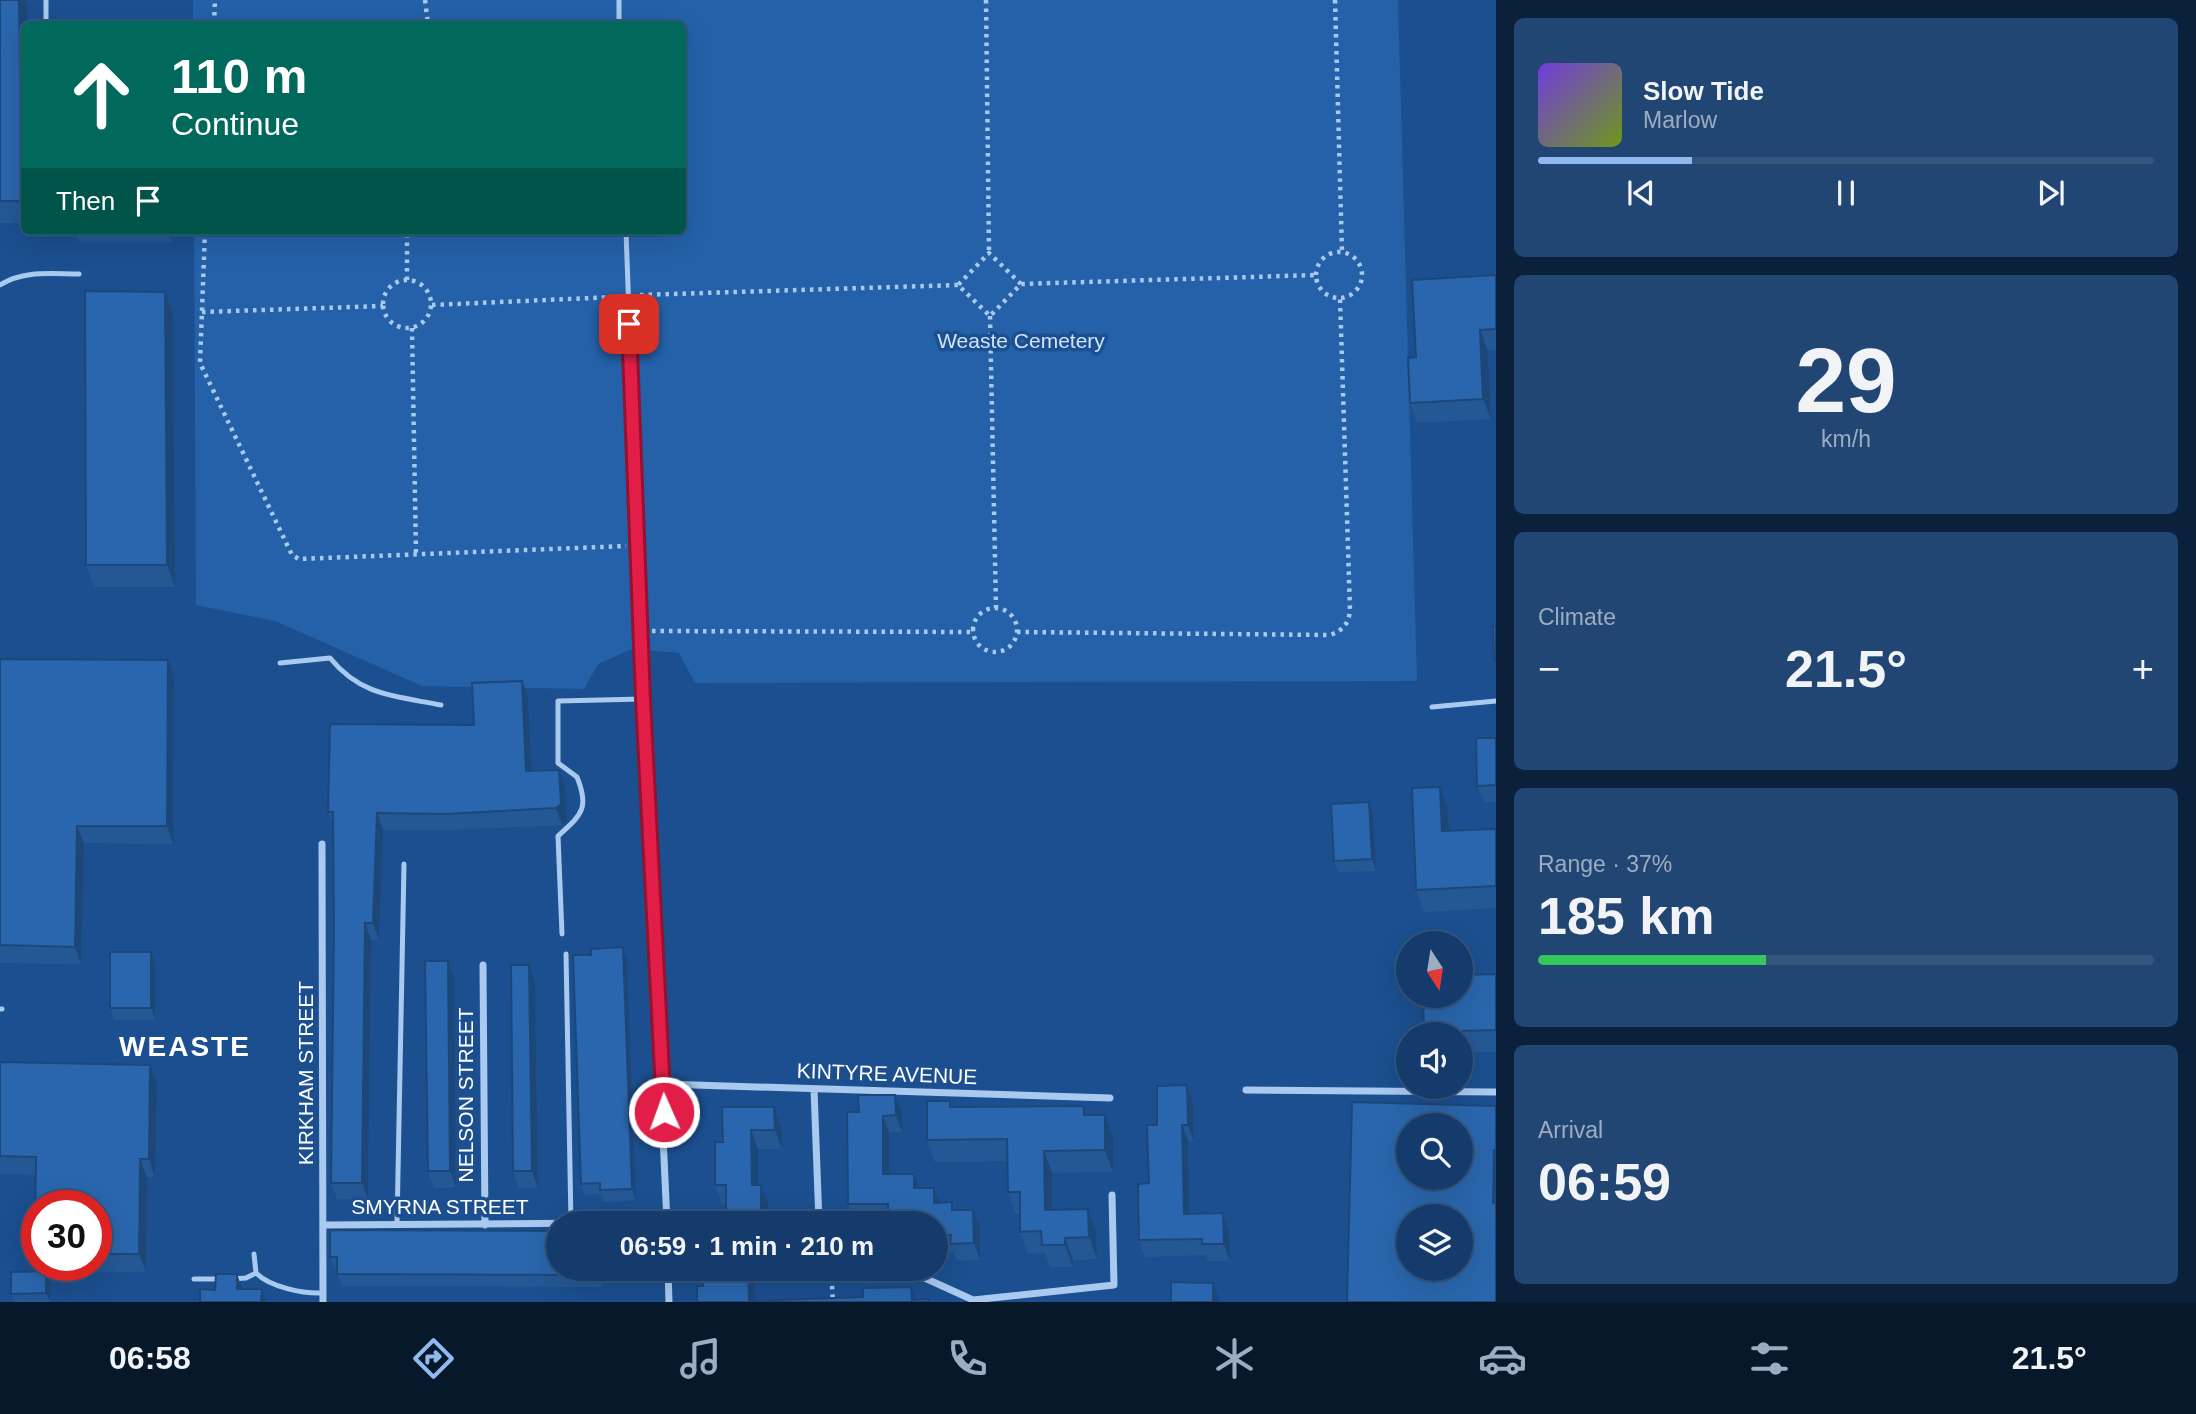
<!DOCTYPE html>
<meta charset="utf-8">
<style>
:root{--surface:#143b6b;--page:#214673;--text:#f1f3f6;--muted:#9dadc1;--line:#33557e;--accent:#90b9f0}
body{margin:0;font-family:Arial,sans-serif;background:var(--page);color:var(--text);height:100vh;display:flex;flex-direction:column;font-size:26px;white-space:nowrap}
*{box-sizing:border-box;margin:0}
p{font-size:23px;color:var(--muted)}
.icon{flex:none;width:38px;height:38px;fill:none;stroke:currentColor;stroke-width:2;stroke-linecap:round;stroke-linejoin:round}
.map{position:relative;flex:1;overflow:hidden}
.side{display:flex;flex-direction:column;gap:18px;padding:18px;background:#0b203b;width:700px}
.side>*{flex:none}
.hud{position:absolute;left:21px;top:21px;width:665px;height:214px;border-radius:10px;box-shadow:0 7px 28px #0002,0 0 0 2px var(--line);background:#00695c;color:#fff;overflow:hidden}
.needle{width:46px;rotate:168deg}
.fabs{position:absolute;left:1396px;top:931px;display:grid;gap:14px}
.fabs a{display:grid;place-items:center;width:77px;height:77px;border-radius:50%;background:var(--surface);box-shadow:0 7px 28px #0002,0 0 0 2px var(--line);font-size:35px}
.speed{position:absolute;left:21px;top:1190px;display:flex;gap:14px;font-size:35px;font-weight:700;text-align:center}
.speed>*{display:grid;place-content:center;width:91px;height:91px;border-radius:50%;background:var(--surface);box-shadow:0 7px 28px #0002,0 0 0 2px var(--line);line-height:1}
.speed .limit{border:10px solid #d22;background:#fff;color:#111}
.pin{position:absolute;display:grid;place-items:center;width:60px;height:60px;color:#fff;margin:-30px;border-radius:14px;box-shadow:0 4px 10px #0006}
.me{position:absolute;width:77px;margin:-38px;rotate:358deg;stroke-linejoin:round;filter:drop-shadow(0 0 5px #0008)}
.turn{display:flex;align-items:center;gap:24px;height:147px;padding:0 35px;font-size:32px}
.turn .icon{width:91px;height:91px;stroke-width:2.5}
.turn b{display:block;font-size:49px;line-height:60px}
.then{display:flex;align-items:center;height:66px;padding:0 35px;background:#0003;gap:14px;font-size:26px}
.big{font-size:52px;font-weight:800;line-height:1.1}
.side .card{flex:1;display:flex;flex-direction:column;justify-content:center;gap:10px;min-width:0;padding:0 24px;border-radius:10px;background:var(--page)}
.side .dial{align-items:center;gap:0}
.dial b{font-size:91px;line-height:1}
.song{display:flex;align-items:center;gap:21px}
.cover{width:84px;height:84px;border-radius:10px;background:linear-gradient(135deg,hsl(260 70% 55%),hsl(80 70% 35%))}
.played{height:7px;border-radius:4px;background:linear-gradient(90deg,var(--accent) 25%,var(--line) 25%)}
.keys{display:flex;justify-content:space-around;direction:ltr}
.heat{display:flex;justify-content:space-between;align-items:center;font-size:38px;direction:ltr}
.charge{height:10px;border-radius:5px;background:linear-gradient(90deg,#34c759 37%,var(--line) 0)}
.trip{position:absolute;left:546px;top:1211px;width:402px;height:70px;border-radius:35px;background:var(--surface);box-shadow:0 7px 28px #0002,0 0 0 2px var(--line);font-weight:800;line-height:70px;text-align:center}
.tab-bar{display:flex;height:112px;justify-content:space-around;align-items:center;background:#08182b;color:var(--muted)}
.tab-bar .icon{width:49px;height:49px}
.tab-bar .on{color:var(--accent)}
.tab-bar b{font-size:32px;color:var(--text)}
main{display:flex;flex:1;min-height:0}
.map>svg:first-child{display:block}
.green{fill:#2461a8}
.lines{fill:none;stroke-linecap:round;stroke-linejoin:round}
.path{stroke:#a9c9ee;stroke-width:4.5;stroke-dasharray:3.5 5;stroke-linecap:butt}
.service{stroke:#a9c9ee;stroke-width:5}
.minor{stroke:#a9c9ee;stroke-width:7}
.wall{fill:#245895}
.shaded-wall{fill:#1d4779}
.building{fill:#2a66ad;stroke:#1d4779;stroke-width:2;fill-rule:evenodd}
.route-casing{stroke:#92132f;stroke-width:18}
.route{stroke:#e11d48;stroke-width:12}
.labels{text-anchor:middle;stroke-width:7;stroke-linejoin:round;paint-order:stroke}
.park-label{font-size:21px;fill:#cfe3fa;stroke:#1b4f8f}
.street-label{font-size:21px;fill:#fff;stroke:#1b4f8f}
.district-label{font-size:28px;font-weight:bold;letter-spacing:2px;fill:#fff;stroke:#1b4f8f}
</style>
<main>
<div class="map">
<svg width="1496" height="1302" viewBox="0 0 1496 1302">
<rect width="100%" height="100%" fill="#1b4f8f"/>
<path class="green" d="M193 0H1398L1417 681 695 683 679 653 632 649 598 664 584 689 422 686 275 621 196 605 194 231H682V24H193Z"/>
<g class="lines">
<path class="path" d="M425 0 428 24
M986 0 989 253
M1335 0 1342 252
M214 24 215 0
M205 231 200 363 292 555 299 559 626 546
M1316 275a23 23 0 1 1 46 0a23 23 0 1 1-46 0Z
M383 304a24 24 0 1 1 48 0a24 24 0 1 1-48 0Z
M407 280V231
M1021 284 989 253 958 285 990 316 1021 284 1316 275
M640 295 958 285
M432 305 614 297
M202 312 383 306
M990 316 996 608
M412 328 416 554
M973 630a22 22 0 1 1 44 0a22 22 0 1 1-44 0Z
M652 631 973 632
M1017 632 1330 635C1343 630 1348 625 1350 611L1340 298
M831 1269 833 1302"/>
<path class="service" d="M619 0V24
M46 24V0
M0 285C24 270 51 274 79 274
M280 663 330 658C361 696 395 696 441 705
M1432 707 1496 701
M562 934 558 836C581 815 590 809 577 777L558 763V701L643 699 626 231
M566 954 571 1223
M0 1009H2
M397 1225 404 864
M254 1254 256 1273C270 1287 303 1294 323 1293
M194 1279H222
M232 1279 246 1278 256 1273"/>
<path class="minor" d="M643 699 667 1223
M322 844 323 1302
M483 965 485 1225
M663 1084 1110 1098
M814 1089 819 1223
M1246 1090 1496 1092
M324 1225 598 1223
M668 1269 669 1302
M905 1269 973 1300 1114 1285 1112 1195"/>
</g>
<path class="wall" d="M0 0 27 4 24 24V223H0Z
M76 231H173V242H80Z
M1496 275V350L1488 351 1491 419 1417 423 1410 403 1416 357Z
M173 314 175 587H94L86 565Z
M0 659 174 677 173 844 84 843 81 964 0 963Z
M528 697 531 771 559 770 565 786 567 821 562 825 452 830H383L379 940H371L368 1199H337L331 1183 334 929 333 825 328 812 474 725Z
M1496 738V802H1484L1477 786Z
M1369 802 1373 813 1376 871 1338 872 1334 861Z
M1448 809 1449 831 1496 829V908L1424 912 1416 890Z
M623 947 627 959 636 1200 604 1202 601 1194 585 1195 581 1184 591 955Z
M151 952 155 963V1020H114L110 1008Z
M448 961 454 977 456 1187 434 1188 428 1171Z
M529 965 535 982 538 1188H519L513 1171Z
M1496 974V1052L1461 1053V1034H1425L1424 1032Z
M0 1062 157 1083 155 1177H147L146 1272 41 1271 39 1265H96V1206H37V1258L35 1253 36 1175 0 1174Z
M1187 1085 1193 1102 1194 1142 1188 1141 1190 1214 1223 1213 1229 1230 1230 1261H1208L1206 1255 1145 1257 1139 1240 1157 1125Z
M895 1095 902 1111V1132H889V1174H914L919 1188H934L939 1203 952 1202 954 1210 980 1227V1260L957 1261 953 1252H936V1223H892L891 1221H854L848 1204 859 1112Z
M950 1101 952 1107 1088 1115 1113 1137V1172L1052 1173 1053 1210 1096 1231 1097 1259 1073 1260V1267H1050L1045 1253 1028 1254 1020 1232V1214H1016L1008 1192V1161L935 1162 927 1140Z
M722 1107 781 1126 782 1149H758V1185H761L768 1204H722L715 1185 723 1142Z
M330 1257 558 1269H609H603V1287L342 1286 337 1274V1268H334Z
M50 1283V1302H14L11 1294Z"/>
<path class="shaded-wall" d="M19 0H26L27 4V24H24V165L21 154Z
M169 231H173V242Z
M165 292 173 314 175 587 167 565Z
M1480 330 1488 351 1491 419 1483 399Z
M168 660 174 677 173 844 167 826Z
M522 681 528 697 532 787 526 771Z
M559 770 565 786 567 821 562 825 556 808Z
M1440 787 1448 809 1450 853 1442 831Z
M1369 802 1373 813 1376 871 1372 859Z
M377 813 383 830 379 940 373 923Z
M77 826 84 843 81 964 75 947Z
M365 923 371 940 368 1199 362 1183Z
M623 947 627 959 636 1200 632 1189Z
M151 952 155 963V1020L151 1008Z
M448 961 454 977 456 1187 450 1171Z
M529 965 535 982 538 1188 532 1171Z
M150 1065 157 1083 155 1177 149 1159Z
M1187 1085 1193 1102 1194 1142 1188 1125Z
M895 1095 902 1111V1132L896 1115Z
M774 1107 781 1126 782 1149 775 1130Z
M1105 1115 1113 1137V1172L1105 1150Z
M883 1116 889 1132V1190L883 1174Z
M1182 1125 1188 1141 1190 1231 1184 1214Z
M751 1130 758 1149V1204L752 1185Z
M1494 1150 1496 1155V1212L1493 1203Z
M1044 1151 1052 1173 1053 1232 1045 1210Z
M140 1159 147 1177 146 1272 139 1254Z
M914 1174 920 1190 914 1188Z
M761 1185 768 1204V1223H761Z
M934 1188 940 1205 934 1203Z
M1088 1209 1096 1231 1097 1259 1089 1237Z
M973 1210 980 1227V1260L974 1243Z
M1223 1213 1229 1230 1230 1261 1224 1244Z
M1065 1238 1073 1260V1267L1065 1245Z
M599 1269H603V1287L599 1275Z
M748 1269H755V1302H749Z
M46 1271 50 1283V1302L46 1293Z
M237 1274 243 1291 237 1289Z
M1213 1283 1220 1302H1213Z
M911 1287 917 1302 912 1300Z
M262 1289 266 1302H261Z"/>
<path class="building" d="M0 0H19L21 154H24V201H0Z
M1496 275V329L1480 330 1483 399 1410 403 1408 358 1416 357 1412 280Z
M85 291 165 292 167 565H86Z
M1493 626H1496V661H1494Z
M0 659 168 660 167 826H77L75 947 0 945Z
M522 681 526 771 559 770 561 804 556 808 446 814 377 813 373 923H365L362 1183H331L334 929 333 812H328L330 724 474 725 472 683Z
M1476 738H1496V785L1477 786Z
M1440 787 1442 831 1496 829V886L1416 890 1412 788Z
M1369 802 1372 859 1334 861 1331 804Z
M623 947 632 1189 600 1190V1183L581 1184 573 955H591V949Z
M110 952H151V1008H110Z
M425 961H448L450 1171H428Z
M511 965H529L532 1171H513Z
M1496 974V1030L1424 1032 1423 996H1461V975Z
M0 1062 150 1065 149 1159H140L139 1254H96V1206H37V1253H35L36 1157 0 1156Z
M1187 1085 1188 1125H1182L1184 1214 1223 1213 1224 1244H1202V1239L1139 1240 1138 1184 1149 1183 1147 1125H1157V1086Z
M858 1095H895L896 1115 883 1116V1174H914V1188H934V1203L952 1202V1210H973L974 1243 950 1244 951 1235H936V1223H908V1211H888V1204H848L847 1112H859Z
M927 1101H950V1107L1084 1106V1115H1105V1150L1044 1151 1045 1210 1088 1209 1089 1237 1065 1238V1245H1042L1041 1231 1020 1232V1192H1008L1007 1139 927 1140Z
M1352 1102 1496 1106V1150H1494L1493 1203H1496V1302H1347ZM1409 1125H1461V1178H1409ZM1409 1216H1461V1269H1409Z
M722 1107H774L775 1130H751L752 1185H761V1223H726V1185H715V1142H723Z
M330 1230 558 1231V1269H599V1275L337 1274V1257H330Z
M703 1269H748L749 1301 863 1297V1288L911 1287 912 1300 929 1299V1302H697V1286H703Z
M46 1271V1293L11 1294V1272Z
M216 1274H237V1289H262L261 1302H200V1289L215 1290Z
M1171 1282 1213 1283V1302H1171Z"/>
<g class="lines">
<defs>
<path id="route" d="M629 324 643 699 664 1112"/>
</defs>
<use href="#route" class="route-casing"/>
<use href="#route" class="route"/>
</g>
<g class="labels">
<g class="park-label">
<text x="1021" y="348">Weaste Cemetery</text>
</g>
<g class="street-label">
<text transform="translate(306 1073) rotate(-90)" y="7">KIRKHAM STREET</text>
<text transform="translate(887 1074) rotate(2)" y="7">KINTYRE AVENUE</text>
<text transform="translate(466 1095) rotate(-90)" y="7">NELSON STREET</text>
<text x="440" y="1214">SMYRNA STREET</text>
</g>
<g class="district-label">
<text x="185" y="1056">WEASTE</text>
</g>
</g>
</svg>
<div class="fabs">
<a><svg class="needle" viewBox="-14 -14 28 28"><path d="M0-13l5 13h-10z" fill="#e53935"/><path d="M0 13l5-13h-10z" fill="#9dadc1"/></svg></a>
<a><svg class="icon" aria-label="sound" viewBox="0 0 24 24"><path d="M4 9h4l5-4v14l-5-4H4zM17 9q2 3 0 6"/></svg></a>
<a><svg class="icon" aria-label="search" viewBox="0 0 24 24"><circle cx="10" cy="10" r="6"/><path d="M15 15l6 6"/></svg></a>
<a><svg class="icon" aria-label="layers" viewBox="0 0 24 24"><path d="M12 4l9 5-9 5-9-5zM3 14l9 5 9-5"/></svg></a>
</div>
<div class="speed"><div class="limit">30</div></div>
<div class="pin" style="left:629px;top:324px;background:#d93025"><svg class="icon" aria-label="arrive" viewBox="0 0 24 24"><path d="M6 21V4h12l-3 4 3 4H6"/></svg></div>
<svg class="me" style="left:664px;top:1112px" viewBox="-20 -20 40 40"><circle r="17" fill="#e11d48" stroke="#fff" stroke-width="3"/><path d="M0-11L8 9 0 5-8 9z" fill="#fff"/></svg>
<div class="trip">06:59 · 1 min · 210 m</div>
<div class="hud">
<div class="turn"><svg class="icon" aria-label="ahead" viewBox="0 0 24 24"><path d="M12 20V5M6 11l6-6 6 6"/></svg><div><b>110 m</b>Continue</div></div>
<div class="then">Then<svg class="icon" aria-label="arrive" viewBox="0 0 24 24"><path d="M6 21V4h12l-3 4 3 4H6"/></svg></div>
</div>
</div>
<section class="side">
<div class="card">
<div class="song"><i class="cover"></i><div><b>Slow Tide</b><p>Marlow</p></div></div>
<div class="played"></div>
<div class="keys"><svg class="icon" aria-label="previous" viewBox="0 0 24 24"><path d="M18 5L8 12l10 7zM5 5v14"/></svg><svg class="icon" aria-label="pause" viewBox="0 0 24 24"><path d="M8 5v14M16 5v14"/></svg><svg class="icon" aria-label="next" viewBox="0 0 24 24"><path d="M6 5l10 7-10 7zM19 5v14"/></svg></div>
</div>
<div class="card dial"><b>29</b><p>km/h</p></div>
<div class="card"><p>Climate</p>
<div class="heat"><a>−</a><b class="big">21.5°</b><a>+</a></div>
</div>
<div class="card"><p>Range · 37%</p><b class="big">185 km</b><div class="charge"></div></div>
<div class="card"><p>Arrival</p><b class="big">06:59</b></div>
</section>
</main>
<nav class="tab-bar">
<b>06:58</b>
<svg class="icon on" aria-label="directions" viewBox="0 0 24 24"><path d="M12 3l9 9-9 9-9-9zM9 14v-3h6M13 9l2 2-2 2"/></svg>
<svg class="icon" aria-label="music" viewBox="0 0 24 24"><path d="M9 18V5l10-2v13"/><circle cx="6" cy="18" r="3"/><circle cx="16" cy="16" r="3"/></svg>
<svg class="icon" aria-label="phone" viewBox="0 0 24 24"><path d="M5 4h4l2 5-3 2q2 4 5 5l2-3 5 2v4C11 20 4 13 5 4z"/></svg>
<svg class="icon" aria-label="climate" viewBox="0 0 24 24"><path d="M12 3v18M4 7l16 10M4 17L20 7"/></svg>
<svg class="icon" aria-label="car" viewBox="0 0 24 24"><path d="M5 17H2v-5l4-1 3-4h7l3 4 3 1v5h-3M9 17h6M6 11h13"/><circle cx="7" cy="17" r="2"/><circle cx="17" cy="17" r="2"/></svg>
<svg class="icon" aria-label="filters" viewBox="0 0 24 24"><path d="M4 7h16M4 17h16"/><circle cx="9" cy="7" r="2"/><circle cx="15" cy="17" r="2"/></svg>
<b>21.5°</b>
</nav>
